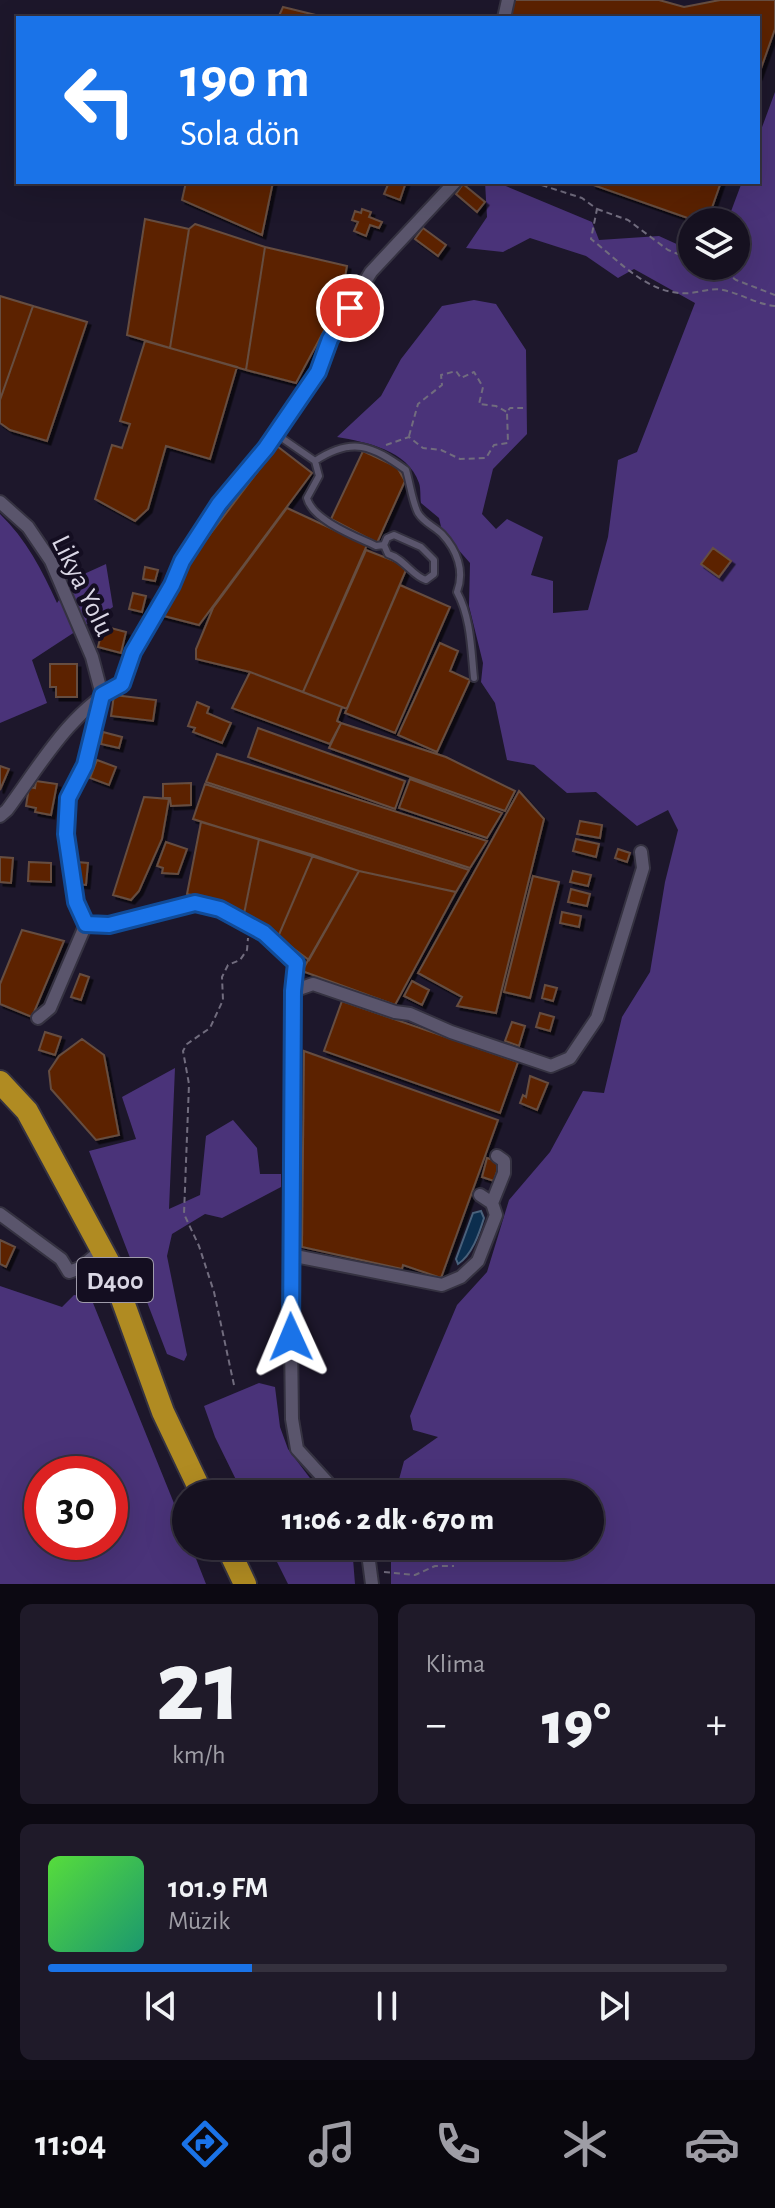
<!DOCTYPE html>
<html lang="tr">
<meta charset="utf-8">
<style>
:root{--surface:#161120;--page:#1f1a29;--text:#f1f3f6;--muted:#9e9da5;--line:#35313e;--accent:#1a73e8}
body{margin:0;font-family:"Alegreya Sans",sans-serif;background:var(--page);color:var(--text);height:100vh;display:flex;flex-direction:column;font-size:30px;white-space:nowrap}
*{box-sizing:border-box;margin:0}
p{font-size:26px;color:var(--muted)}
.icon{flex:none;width:44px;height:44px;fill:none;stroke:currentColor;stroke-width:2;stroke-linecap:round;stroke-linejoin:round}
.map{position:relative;height:1584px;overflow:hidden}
.details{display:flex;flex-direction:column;gap:20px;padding:20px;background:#0c0912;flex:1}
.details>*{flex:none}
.banner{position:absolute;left:16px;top:16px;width:744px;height:168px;border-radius:0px;box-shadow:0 8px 32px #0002,0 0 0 2px var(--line);background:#1a73e8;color:#fff;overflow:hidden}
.tools{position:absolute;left:678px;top:208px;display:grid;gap:16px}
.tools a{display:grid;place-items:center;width:72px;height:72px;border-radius:50%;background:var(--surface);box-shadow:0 8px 32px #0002,0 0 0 2px var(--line);font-size:40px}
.speed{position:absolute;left:24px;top:1456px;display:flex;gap:16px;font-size:40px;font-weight:700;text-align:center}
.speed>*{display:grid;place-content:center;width:104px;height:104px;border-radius:50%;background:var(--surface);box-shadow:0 8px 32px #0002,0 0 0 2px var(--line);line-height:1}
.speed .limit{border:12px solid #d22;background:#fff;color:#111}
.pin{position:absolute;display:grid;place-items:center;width:68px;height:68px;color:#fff;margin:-34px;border:4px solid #fff;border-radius:50%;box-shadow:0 2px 8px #0007}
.me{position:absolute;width:88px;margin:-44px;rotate:359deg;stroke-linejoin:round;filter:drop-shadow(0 0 6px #0008)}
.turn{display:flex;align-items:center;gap:28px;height:168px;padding:0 32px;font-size:36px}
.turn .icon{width:104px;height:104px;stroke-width:2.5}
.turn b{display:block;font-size:56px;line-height:68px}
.big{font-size:60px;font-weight:800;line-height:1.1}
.details .tile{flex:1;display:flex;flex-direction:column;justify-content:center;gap:12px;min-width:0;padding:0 28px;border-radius:12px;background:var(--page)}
.details .dial{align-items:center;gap:0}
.dial b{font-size:104px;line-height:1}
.song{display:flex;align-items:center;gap:24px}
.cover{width:96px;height:96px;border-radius:12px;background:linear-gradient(135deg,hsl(110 70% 55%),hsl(160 70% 35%))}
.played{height:8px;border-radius:4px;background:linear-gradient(90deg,var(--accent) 30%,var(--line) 30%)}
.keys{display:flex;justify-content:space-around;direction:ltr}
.heat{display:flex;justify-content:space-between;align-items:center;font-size:44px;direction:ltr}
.details .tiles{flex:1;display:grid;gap:20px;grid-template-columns:1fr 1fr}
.tile:last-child{grid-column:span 2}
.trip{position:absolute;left:172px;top:1480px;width:432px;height:80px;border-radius:40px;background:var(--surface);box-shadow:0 8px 32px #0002,0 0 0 2px var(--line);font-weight:800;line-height:80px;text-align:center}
.tab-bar{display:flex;height:128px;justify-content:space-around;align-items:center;background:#09070d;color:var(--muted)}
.tab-bar .icon{width:56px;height:56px}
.tab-bar .current{color:var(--accent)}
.tab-bar b{font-size:36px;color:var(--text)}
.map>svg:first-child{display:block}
.forest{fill:#4a3379;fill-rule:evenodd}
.water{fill:#0c2e4e;stroke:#4a617b;stroke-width:2}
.building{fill:#5c2401;stroke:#664d41;stroke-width:2;filter:url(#shadow)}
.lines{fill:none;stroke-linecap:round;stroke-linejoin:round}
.lane-casing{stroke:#353241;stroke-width:10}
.street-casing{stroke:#353241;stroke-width:16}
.highway-casing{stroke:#353241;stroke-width:26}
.path{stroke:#716c7e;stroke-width:2;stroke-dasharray:6 4;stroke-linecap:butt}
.lane{stroke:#5a556c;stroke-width:6}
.street{stroke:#5a556c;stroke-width:12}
.highway{stroke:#b08b22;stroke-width:22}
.route-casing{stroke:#114b97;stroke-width:20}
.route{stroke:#1a73e8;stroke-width:14}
.labels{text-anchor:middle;stroke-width:8;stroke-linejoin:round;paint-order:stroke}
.shield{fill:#140e21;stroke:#9f9baa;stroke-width:2}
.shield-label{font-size:26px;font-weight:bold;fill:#dad7e5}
.street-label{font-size:28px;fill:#dad7e5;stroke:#140e21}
</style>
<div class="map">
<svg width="775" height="1584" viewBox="0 0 775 1584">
<defs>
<filter id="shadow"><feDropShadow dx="3.5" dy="3.5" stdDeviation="0" flood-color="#0009"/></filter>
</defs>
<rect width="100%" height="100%" fill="#1d172b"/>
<path class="forest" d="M775 92V1584H391V1546H590V1494H395L404 1461 438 1437 413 1430 410 1416 457 1305 487 1272 509 1200 550 1152 583 1091 604 1093 622 1017 650 972 665 882 678 830 668 810 637 826 596 792 567 793 534 765 507 760 495 703 481 682 483 663 469 606 470 563 442 531 439 518 421 503C420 497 421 489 419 483 408 450 366 442 337 437L381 396 401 359 442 306 474 300 496 304 526 350 527 434 493 469 482 514 496 529 507 519 543 537 531 575 553 581V613L588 610 608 537 618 460 637 452 695 303 634 269 618 278 586 256 530 238 503 252 466 248 487 217 485 182H496L592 222 599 240 659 236 692 251V266H736V222H727L742 182H758V138Z
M0 514C26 539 42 570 57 603L73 579 106 564 113 607 32 660 47 703 0 723Z
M175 1068 169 1209 200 1195 206 1136 233 1120 257 1148 260 1174H281V1187L222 1218 205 1214 172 1234 167 1256 187 1355 184 1361 167 1354 89 1151 136 1139 122 1097Z
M0 1286 62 1307 74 1295 91 1298 186 1533V1546H191L206 1584H0ZM42 1474H110V1542H42Z
M259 1383 275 1387 280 1427 288 1449 322 1494H243L215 1437 204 1406Z
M269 1546H352L355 1584H288Z"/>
<path class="water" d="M481 1211 484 1218C479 1234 472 1255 458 1264L456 1259 473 1213Z"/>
<path class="building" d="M514 0H659L684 7 720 0H775V29L758 77V18H510Z
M283 7 328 18H278Z
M186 182H273L262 235 182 200Z
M389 182H406L400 200 384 194Z
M594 182H721L707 222H699L593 185Z
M463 184 485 202 477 212 456 194Z
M362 209 371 212 369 217 382 222 379 228 370 225 366 236 354 231 358 222 352 220 355 211 361 213Z
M145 219 189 229 170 348 127 335Z
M195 224 265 247 246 370 170 348 189 229Z
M423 228 446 245 438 256 415 239Z
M265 247 347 266 341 299 296 383 246 370Z
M0 296 33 306 0 400Z
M33 306 87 322 47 441 10 430 0 423V400Z
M145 341 237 367 210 459 166 446 148 509 135 521 95 499 112 445 122 448 130 424 120 421Z
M277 446 312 473 199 625 160 615 186 566Z
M363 451 397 467 405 481 377 543 331 519Z
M287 508 367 545 303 692 250 672 196 659V649L213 608Z
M713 548 731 561 719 577 701 564Z
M366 550 397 562 406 570 347 709 303 692Z
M145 567 158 570 155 581 143 579Z
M400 585 450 607 395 733 345 713Z
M133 593 146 596 142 612 129 609Z
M103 626 126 632 121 653 98 647Z
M440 643 458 651 450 671 470 680 437 752 398 735Z
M50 664H77V697H56V687H50Z
M250 672 342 707 337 721 341 723 330 744 232 708Z
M114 695 156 700 153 721 111 716Z
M197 702 209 707 207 713 231 723 222 743 193 732 195 728 188 726Z
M341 723 446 757 515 791 505 811 329 748Z
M258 728 405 781 395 809 248 757Z
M103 732 122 737 119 748 101 744Z
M217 754 487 841 470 868 206 782Z
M97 760 116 767 109 785 90 778Z
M0 766 9 769 0 790Z
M410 779 502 813 487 838 399 808Z
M36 781 57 784 51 815 35 812 36 808 26 806 29 787 35 788Z
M191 783V805L171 806 170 798H163V784Z
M205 784 469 870 456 892 359 871 193 819Z
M519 791 544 819 496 1013 457 1006 462 997 418 973Z
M144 797 169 799 162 839 139 891 131 900 113 895Z
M580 821 602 825 600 838 577 834Z
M201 822 259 839 244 914 213 900 187 894Z
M259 839 313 855 278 937 244 914Z
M576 839 599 844 596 857 573 851Z
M166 842 187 849 178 874 162 873 163 868 157 866Z
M618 849 630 853 627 862 615 858Z
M313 855 359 871 309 960 278 937Z
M0 857 13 858 11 883 0 882Z
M29 862 51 863V882L28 881Z
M77 862 88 863 86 885 75 884Z
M359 871 456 892 395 1005 302 971Z
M573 871 591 875 588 886 570 882Z
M533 876 559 882 530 998 504 992Z
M571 889 590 894 587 906 568 902Z
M562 912 581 916 579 927 560 923Z
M22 930 64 941 32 1017 0 1004V984Z
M80 974 89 977 81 1000 71 997Z
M412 981 429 990 422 1005 404 996Z
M545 985 557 988 553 1001 542 998Z
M342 1001 518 1062 500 1113 324 1051Z
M540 1013 554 1017 550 1031 536 1027Z
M512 1022 525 1026 519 1046 505 1041Z
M45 1032 61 1037 55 1055 39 1050Z
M82 1039 104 1055 119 1135 96 1140 51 1089 49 1071 59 1056Z
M304 1051 498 1120 441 1278 403 1265 402 1269 302 1247Z
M530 1076 548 1083 537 1110 520 1103 523 1095 526 1097Z
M487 1158 500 1162 494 1181 482 1177Z
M0 1240 15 1247 6 1267 0 1264Z"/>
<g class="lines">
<defs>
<path id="lane" d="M276 434 315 461 319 476 307 498C312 520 357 537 376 546L384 545 387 538 394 535 421 547 434 560V574L426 580C412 576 405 559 388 554L384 545
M315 461C353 436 372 446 406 470 410 483 412 501 418 513 424 523 434 526 442 534 457 550 465 571 457 592 471 618 471 649 474 678"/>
<path id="street" d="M504 18 508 0
M0 502 28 527 51 561 92 657 102 695 85 765 68 798 66 834 76 902 86 924 109 925 195 903 220 909 264 933 296 963 293 991 290 1255 292 1419 297 1449 338 1494
M0 816 7 810C41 764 70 711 122 684L133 652 172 585 182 561 219 504 266 448 318 372 330 339 371 272 455 182
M293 991 313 984 395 1012 410 1014 451 1032 551 1066 570 1058 597 1018 643 868 641 852
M38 1018 50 1008 86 924
M492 1203 504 1173V1161L497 1156
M0 1214 61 1259 69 1272 80 1268 102 1250
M290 1255 442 1285 461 1277 478 1261 496 1215 492 1203 480 1195
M367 1546 372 1584"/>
<path id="highway" d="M0 1082 27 1111 109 1263 163 1412 202 1494
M227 1546 245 1584"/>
</defs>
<use href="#lane" class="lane-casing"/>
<use href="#street" class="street-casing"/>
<use href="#highway" class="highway-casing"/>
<path class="path" d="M532 182 582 198 597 209 591 239C618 260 645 291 680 293 694 295 709 287 723 290 742 294 756 304 775 306
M597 209 628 220 668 250 678 254 684 249 692 248
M717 266 736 280 775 295
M409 436 418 404 442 385 441 375 456 371 461 378 474 372 483 387 479 404 496 406 507 412
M386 445 409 437 423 448 441 450 460 459 486 458 494 445 508 443 507 412 510 408H523
M234 1385 214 1292 199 1246 184 1214 189 1084 183 1051 187 1044 210 1028 223 1000 222 977 228 965 240 960 247 950 248 938
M384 1572 415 1575 435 1566H454"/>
<use href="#lane" class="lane"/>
<use href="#street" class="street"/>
<use href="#highway" class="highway"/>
</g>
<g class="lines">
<defs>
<path id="route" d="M291 1337 293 991 296 963 264 933 220 909 195 903 109 925 86 924 76 902 66 834 68 798 85 765 102 695 122 684 133 652 172 585 182 561 219 504 266 448 318 372 330 339 350 308"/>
</defs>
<use href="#route" class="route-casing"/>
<use href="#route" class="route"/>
</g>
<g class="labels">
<rect class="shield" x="77" y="1258" width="76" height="44" rx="6"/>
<g class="shield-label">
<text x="115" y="1289">D400</text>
</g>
<g class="street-label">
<text transform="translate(84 585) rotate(64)" y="10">Likya Yolu</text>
</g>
</g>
</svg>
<div class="tools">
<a><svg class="icon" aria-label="layers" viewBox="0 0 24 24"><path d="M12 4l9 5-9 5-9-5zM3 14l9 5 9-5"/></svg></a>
</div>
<div class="speed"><div class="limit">30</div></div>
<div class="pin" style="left:350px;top:308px;background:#d93025"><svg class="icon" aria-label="arrive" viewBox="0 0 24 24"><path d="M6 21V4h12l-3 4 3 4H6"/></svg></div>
<svg class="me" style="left:291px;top:1337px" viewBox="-20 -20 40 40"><path d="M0-17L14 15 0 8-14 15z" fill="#1a73e8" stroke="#fff" stroke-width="4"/></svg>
<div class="trip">11:06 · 2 dk · 670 m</div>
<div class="banner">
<div class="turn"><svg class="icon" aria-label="left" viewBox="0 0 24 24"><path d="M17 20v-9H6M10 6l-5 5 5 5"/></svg><div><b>190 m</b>Sola dön</div></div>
</div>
</div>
<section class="details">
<div class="tiles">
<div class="tile dial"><b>21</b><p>km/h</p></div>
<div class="tile"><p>Klima</p>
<div class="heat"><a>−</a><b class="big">19°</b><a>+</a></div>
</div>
<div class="tile">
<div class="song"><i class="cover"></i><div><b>101.9 FM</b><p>Müzik</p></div></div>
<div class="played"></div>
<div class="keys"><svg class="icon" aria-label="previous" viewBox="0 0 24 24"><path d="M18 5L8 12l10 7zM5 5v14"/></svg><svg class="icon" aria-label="pause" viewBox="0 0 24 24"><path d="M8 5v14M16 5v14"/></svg><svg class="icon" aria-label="next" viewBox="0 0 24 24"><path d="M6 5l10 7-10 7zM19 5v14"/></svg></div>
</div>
</div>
</section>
<nav class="tab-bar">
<b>11:04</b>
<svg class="icon current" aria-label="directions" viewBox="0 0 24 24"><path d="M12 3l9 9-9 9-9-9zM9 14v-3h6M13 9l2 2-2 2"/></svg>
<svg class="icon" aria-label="music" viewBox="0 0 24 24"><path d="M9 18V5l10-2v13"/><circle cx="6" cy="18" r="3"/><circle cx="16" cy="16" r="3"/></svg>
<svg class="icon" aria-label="phone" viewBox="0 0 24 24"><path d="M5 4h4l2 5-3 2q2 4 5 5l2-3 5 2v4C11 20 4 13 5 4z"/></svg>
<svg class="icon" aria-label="climate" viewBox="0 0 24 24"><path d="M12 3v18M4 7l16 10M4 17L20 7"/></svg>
<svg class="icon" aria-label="car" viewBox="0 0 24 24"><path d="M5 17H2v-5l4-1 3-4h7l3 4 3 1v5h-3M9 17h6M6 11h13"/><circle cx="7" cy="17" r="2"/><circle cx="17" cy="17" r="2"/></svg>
</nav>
